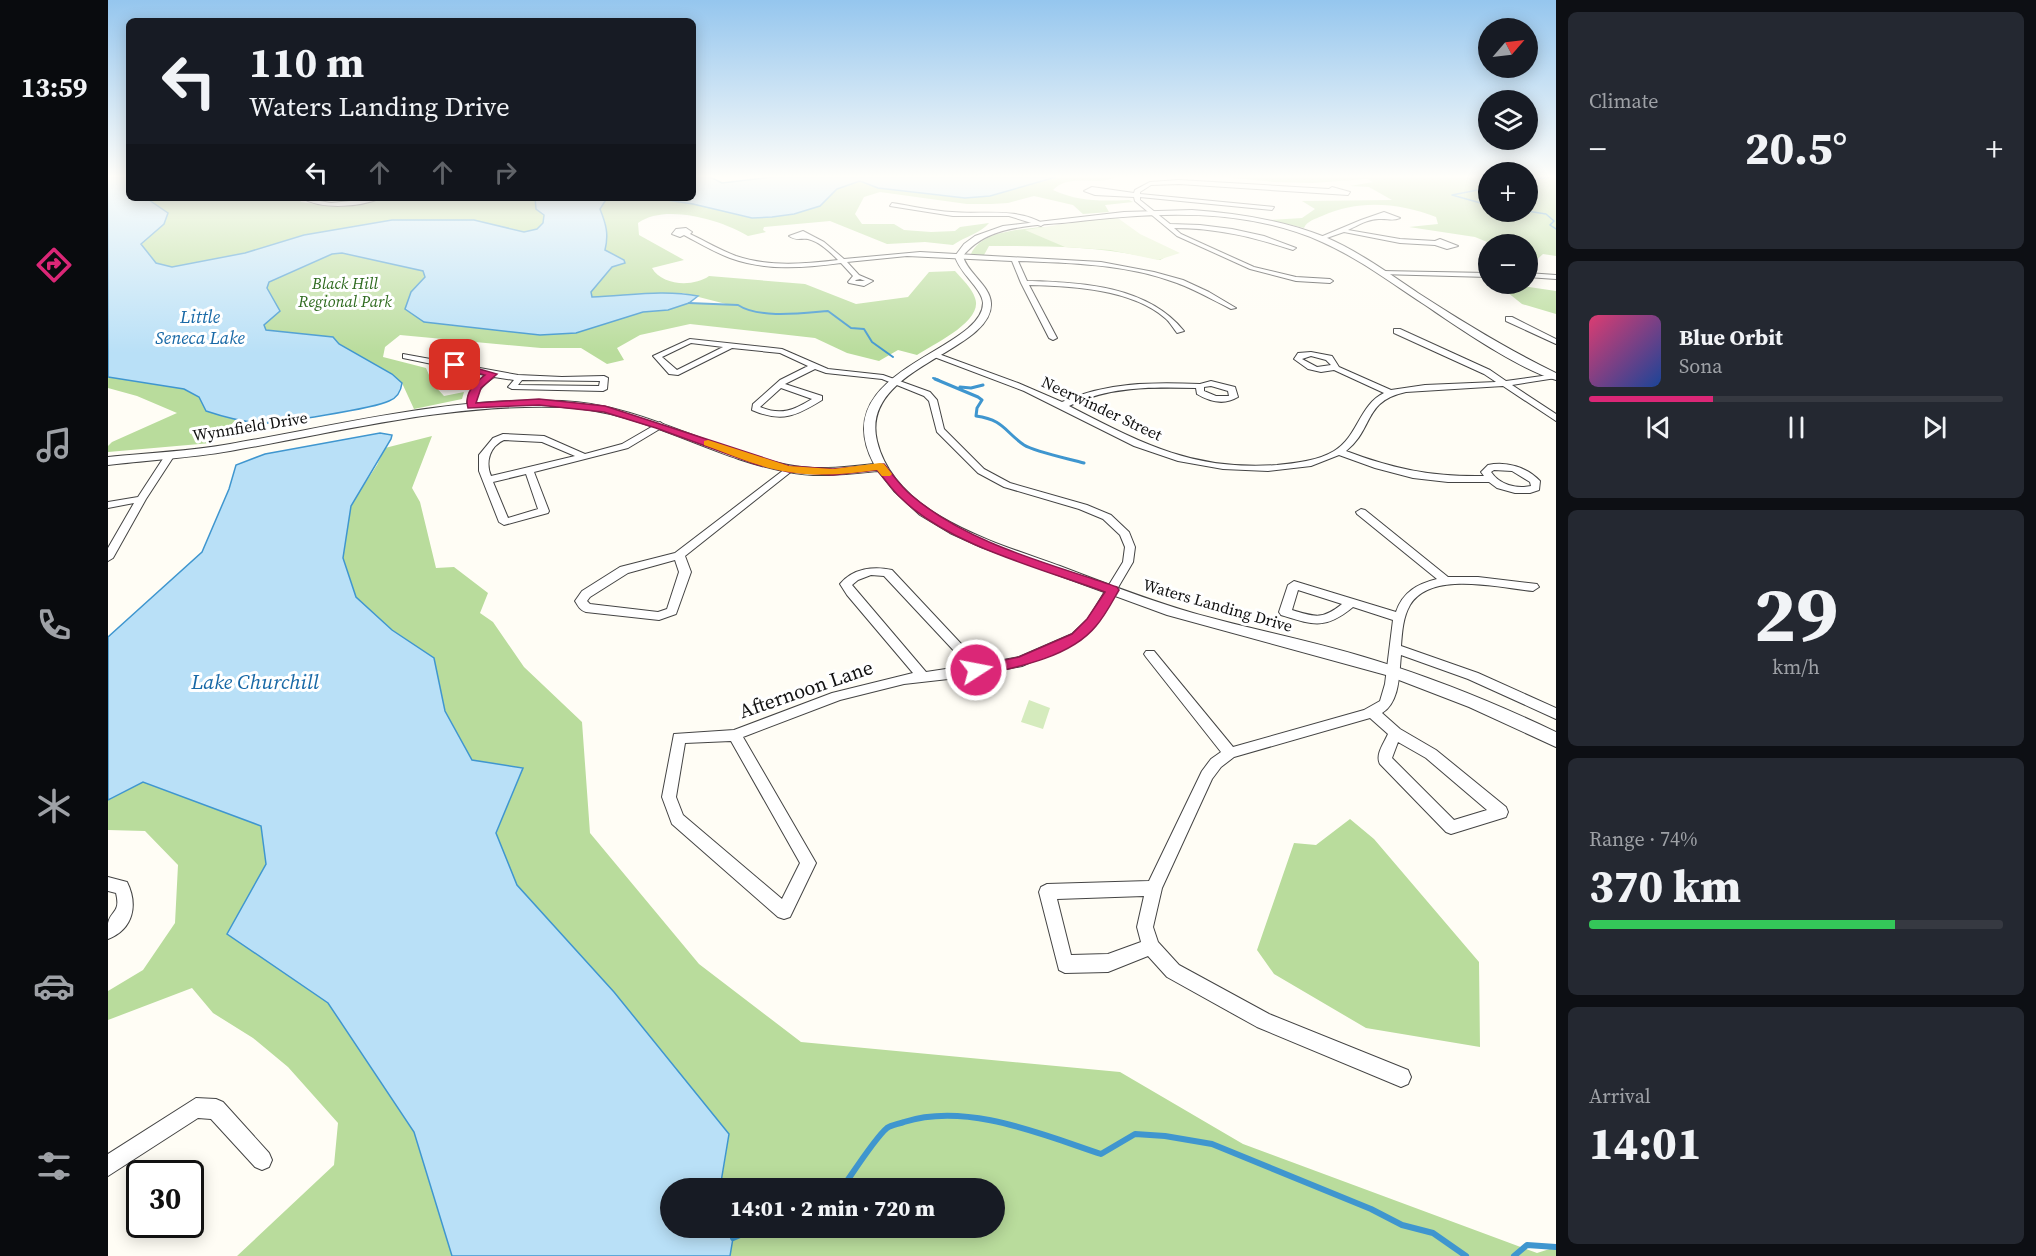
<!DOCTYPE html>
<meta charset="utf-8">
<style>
:root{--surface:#171b24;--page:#242831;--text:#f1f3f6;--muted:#9ea1a6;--line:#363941;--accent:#db2777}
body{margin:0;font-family:"Source Serif 4",serif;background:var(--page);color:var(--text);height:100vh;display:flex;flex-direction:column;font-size:22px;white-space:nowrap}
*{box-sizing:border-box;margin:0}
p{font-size:20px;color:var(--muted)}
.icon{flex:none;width:33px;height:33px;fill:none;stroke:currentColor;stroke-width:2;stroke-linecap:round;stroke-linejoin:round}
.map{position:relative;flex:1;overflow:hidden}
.sheet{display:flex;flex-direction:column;gap:12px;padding:12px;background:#0d0f14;width:480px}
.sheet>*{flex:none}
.banner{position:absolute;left:18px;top:18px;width:570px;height:183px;border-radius:9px;box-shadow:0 3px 15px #0003;background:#171b24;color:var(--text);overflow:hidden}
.needle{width:39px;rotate:62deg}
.controls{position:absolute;left:1370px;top:18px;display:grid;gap:12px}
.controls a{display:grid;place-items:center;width:60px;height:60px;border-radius:50%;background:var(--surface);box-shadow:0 3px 15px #0003;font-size:30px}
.speed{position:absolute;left:18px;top:1160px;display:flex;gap:12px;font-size:30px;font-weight:700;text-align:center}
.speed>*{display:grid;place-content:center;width:78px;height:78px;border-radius:50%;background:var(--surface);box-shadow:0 3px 15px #0003;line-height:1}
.speed .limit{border:3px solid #111;border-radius:9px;background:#fff;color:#111}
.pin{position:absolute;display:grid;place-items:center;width:51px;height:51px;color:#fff;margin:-26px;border-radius:12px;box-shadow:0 3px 9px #0006}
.me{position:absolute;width:66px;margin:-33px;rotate:79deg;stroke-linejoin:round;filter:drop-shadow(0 0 4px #0008)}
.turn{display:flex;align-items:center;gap:21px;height:126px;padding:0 24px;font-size:27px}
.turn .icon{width:78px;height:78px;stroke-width:2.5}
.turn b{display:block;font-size:42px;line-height:51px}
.lanes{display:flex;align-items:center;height:57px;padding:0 24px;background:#0003;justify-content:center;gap:30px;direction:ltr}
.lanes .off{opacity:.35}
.big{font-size:45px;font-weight:800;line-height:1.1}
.sheet .widget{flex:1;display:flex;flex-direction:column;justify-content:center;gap:9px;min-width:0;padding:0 21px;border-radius:9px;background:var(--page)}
.sheet .dial{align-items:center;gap:0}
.dial b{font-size:78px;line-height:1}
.song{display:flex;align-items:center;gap:18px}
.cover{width:72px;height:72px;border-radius:9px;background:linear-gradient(135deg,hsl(340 70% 55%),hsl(220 70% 35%))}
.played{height:6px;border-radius:3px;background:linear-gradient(90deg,var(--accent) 30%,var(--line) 30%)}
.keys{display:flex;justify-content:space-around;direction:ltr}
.heat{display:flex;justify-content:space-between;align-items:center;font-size:33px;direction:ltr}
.charge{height:9px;border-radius:4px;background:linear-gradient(90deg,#34c759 74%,var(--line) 0)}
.trip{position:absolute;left:552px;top:1178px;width:345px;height:60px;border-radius:30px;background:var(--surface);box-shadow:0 3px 15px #0003;font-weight:800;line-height:60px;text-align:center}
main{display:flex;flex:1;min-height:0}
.tabs{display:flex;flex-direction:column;width:108px;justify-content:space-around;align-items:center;background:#090b0e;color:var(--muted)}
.tabs .icon{width:42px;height:42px}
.tabs .selected{color:var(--accent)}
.tabs b{font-size:27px;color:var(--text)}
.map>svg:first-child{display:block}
.green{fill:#d5ebbd}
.forest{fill:#b9dc9c}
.pitch{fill:#e6f2cf}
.water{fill:#b9e0f7;stroke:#3f96cf;stroke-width:1.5}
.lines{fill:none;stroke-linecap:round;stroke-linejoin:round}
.stream-far3{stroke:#3f96cf;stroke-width:1.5}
.stream-far2{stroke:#3f96cf;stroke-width:2}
.stream-far1{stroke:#3f96cf;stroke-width:3}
.stream{stroke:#3f96cf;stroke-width:6}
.minor-casing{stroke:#444;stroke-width:2}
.tertiary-casing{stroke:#444;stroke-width:2}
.minor{fill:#fff;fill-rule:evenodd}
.tertiary{fill:#fff;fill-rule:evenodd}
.route{fill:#db2777;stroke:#8e194d;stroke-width:1.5}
.slow{fill:#f59e0b}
.labels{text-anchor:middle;stroke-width:6;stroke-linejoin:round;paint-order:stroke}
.far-park-label{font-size:16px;font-style:italic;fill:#2f6b1f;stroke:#fff}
.far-street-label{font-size:16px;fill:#111;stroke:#fff}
.far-water-label{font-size:18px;font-style:italic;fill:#1768a6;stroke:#fff}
.street-label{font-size:20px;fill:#111;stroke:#fff}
.water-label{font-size:21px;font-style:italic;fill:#1768a6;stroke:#fff}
</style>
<main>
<nav class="tabs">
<b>13:59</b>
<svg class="icon selected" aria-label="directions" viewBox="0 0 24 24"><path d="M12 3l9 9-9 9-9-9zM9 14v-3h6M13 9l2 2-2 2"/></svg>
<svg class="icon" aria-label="music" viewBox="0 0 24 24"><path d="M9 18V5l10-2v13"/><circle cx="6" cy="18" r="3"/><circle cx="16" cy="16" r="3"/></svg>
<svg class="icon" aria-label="phone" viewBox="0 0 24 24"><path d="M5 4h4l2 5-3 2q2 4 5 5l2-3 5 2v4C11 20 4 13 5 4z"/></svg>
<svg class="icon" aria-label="climate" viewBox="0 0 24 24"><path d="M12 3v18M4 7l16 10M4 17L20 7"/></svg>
<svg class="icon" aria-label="car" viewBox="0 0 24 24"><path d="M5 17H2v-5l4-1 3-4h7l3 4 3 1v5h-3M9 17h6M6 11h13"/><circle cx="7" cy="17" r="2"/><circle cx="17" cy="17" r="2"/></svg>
<svg class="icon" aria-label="filters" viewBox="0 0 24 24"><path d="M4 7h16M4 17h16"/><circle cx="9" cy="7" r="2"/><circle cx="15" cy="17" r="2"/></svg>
</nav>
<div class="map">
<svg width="1448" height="1256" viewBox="0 0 1448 1256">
<rect width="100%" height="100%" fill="#fffdf5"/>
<path class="green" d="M921 700 942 708 935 729 913 722Z"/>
<path class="forest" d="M948 177H1007C989 187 961 173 945 190 972 202 992 201 1021 200L1025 202 997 205 1001 212 975 214 965 205 926 196 900 203 883 204H859L772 192 756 197 747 214 754 224H786L796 230 823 232 847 231 852 227 881 223C873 233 856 237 845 245L817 242 779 244 722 221 656 227 655 230 658 232 640 236C614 220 557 203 530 223L531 235 576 260 544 268C554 286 586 287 601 276L697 284 748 304 800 297 821 272 847 271C854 279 864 288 867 298 876 321 826 344 809 355L790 350 771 361 739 353 707 338 582 324 532 335 509 348 516 360 499 364 473 348H433L292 335 277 347 275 357 318 368 325 384 336 396 356 392 354 399 306 409 294 383 284 374 231 344 225 337 158 330 155 325 172 311 159 288 161 282 224 254 234 253 315 271 318 277 303 292 316 322 432 335 535 312 560 310 581 303 622 305 575 293 484 297 483 292 504 267 516 260 496 250C502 234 498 224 492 209L496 199 546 198 585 204 644 218 664 217 686 214 712 206 729 189 752 181 770 188 837 196H882Z
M1115 177H1380V212H1419V177H1448V256L1435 254 1424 264H1419V244H1384L1367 237 1301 227 1330 224 1328 217C1291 203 1251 199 1214 216 1207 219 1199 221 1196 228L1162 220 1194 218 1207 209 1194 201 1284 200 1261 187 1242 186 1265 182 1259 179 1205 183 1166 182Z
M38 198H191L193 202C225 208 253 199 284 198 332 196 380 198 427 198L428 209 436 215 435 223 429 229 416 232 366 220H284L196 235 137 253 64 267 48 263 33 244 56 224 60 213Z
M932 227H935L1063 254 1052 260C996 246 939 246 881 246L876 255 863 254C873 231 911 230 932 227Z
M1415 286 1448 291V314L1414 304 1399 292Z
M0 377 76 389 91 397 98 411 128 420 103 443 0 452V446L4 442 69 413 29 396 0 388Z
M324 436 304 488 312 502 328 568 346 567 380 593 372 613 385 622 416 667 474 722 482 833 591 964 693 1042 1012 1072 1135 1144 1429 1253 1448 1247V1256H622L625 1238 620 1227H886V1188H612L621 1134 409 885 388 834 415 768 364 760 337 711 326 658 284 630 248 597 235 558 242 506 269 465 277 448Z
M35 782 153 826 158 864 119 934 220 1003 306 1132 344 1256H129L226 1165 230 1123 180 1067 145 1038 105 1013 84 988 0 1020V991L35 970 67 923 70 865 37 831 0 830V800Z
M1242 819 1266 839 1371 962 1372 1047 1258 1028 1166 974 1149 950 1186 843 1208 845Z"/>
<path class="pitch" d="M1007 216 1032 234 1072 253 1050 260 1002 250 957 247 917 230Z"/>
<path class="water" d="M0 177H21V198H38L60 213 56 224 33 244 48 263 64 267 137 253 196 235 284 220H366L416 232 429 229 435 223 436 215 428 209 427 198H499L492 209C498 224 501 234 497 250L516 260 517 263 504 267 483 292 484 297C519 296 554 289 590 296L581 303 560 310 535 312 468 333 432 335 316 322 297 309 303 292 317 277 315 271 234 253 224 254 161 282 159 288 172 311 156 325 158 330 225 337 231 344 284 374 294 383C293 391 289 398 281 401 267 408 169 424 153 423 134 422 116 417 98 411L91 397 76 389 0 377Z
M585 177H602L614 183 664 177H948L882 196 857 198 770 188 752 181 729 189 712 206 686 214 664 217 644 218 585 204 546 198H585Z
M272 433 284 435 283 439 243 506 235 558 248 597 284 630 326 658 337 711 364 760 415 768 388 833 409 885 506 992 621 1134 612 1188H562V1227H620L625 1238 622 1256H344L306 1132 220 1003 119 934 158 864 153 826 35 782 0 800V637L94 552 121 489 128 465 157 454Z"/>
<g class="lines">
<path class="stream-far3" d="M1419 180 1443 177
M1380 188 1344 195 1380 205
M1419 211 1438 214 1446 221 1442 225 1448 229"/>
<path class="stream-far2" d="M581 303 630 305C651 319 695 313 720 311L743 328 756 329 764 342 785 357
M825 378 831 380"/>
<path class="stream-far1" d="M827 379 870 397 874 400 869 408 868 416C896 420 896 431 916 445 927 452 962 459 976 463
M852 387 863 388 875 385"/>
<path class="stream" d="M730 1188 737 1184C746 1171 768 1137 779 1128 783 1125 791 1124 796 1122 858 1102 933 1134 993 1154L1027 1134 1057 1136 1104 1144 1263 1209 1294 1225 1325 1233 1358 1256
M625 1238 651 1227
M1406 1256 1419 1245 1448 1247"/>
<defs>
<path id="minor" d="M1071 180 1221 189 1224 187 1242 192 1240 195 1071 184 1043 185 1032 192V194L1166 207 1164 210 1032 197V200L1062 224 1092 225 1124 229 1156 236 1188 248 1185 250C1145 237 1108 228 1066 228L1073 234 1146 267 1188 277 1222 279 1225 281 1222 283 1188 281 1142 269 1069 236 1027 201 1026 197 987 195 976 191 984 187 1026 193 1027 190 1042 182Z
M194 198 223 203 273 198C253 207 213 210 194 198Z
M784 203C804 206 824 211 844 212 874 215 909 207 936 224L933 226 901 216H845L782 206Z
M1276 212 1292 218C1285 221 1281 219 1273 219 1262 218 1250 225 1240 230L1292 239 1327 241 1332 239 1350 246 1339 249 1327 245 1292 243 1236 232 1213 240 1210 238 1253 220Z
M568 229 578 228 584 232 582 234C597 241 612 250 628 256 660 267 697 264 730 260 722 252 712 242 700 239 693 238 688 241 681 236L695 231 716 242 736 259 812 252 993 262 1046 272 1075 280 1101 292 1128 308 1123 309C1105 300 1088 290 1069 283 1018 264 964 263 910 261L919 281C973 282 1040 286 1076 331L1069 333C1065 328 1062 322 1057 318 1024 289 963 286 921 285L949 338 945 340 941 338 913 283 904 261 799 256 739 262 751 275 765 281 756 286 741 283 740 282 745 276 733 263C696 268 658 271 622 258 606 252 591 243 576 235L572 237 564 234ZM752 279 757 281H747L748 280Z
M1274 271 1380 273V277L1272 274V272Z
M1419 273 1448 275V279L1419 277Z
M1398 317H1404L1448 339V344L1398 321Z
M1286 329H1292L1382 370 1398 381 1448 374V378L1404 385 1448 414V421L1395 386 1298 392C1255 401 1266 429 1238 451 1285 469 1325 477 1376 476L1373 472 1380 465C1398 461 1419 467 1432 481L1431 490 1422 493H1407L1389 488 1381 482H1340L1305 478 1267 468 1231 455 1203 466 1160 471 1115 469 1070 461 1026 446 916 391 821 355 828 353 910 383 954 402C998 382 1045 382 1092 384L1103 381 1127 387 1130 397C1117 405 1102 402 1089 394L1088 388C1044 387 1001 386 961 406 1033 443 1084 471 1169 465 1188 463 1209 461 1226 451 1250 437 1251 405 1276 393L1226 370 1213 372 1200 369 1186 359 1190 353 1203 352 1224 356 1231 367 1283 390 1317 385 1388 382 1376 374 1286 333ZM1203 356 1218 360 1223 365 1209 367 1194 359ZM1103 386 1120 391 1121 396H1108L1096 391V387ZM1386 470 1404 471 1422 482 1423 486C1408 489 1392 485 1383 472Z
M582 339 674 349 720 369 775 375 822 392 829 400 836 429 876 469 902 483 979 505 1003 515 1021 532 1027 547 1025 562 988 625 972 640 914 666 858 677 796 684 732 700 635 737 708 863 682 917 676 919 670 917 564 824 554 797 566 734 626 730 724 693 805 673 739 595 732 584C745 568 766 566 784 570L858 649 863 666 911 657 964 634 980 619 1015 562 1017 547 1012 535 995 519 971 509 896 487 870 473 829 432 821 401 816 396 774 379 718 373 707 369 677 384 714 396V400C688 416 674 423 644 410L645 404 672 380 700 366 672 353 624 348 570 375 561 374 545 356ZM583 343 615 347 569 370 554 357ZM673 388 704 399C686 410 673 416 652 407ZM763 575 776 576 848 653 851 667 818 672 744 585 750 580ZM623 741 692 863 674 899 575 815 568 797 577 743Z
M295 354 410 375 454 377 496 376 500 378 499 389 495 391 404 389 400 387 406 380 386 377C375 385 367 392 367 406L363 409 359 406C359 392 367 384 377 375L295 358ZM414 380 492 381 491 386 410 385Z
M552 422 556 425 555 427 520 448 426 472 441 511 440 513 396 525 391 522 371 471V455L385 438 395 434 436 436 477 454 514 444ZM396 440 434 442 467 456 383 476C377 462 382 446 396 440ZM418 474 430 509 400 518 385 482Z
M61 453 66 456 38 499 5 558 0 561V548L26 503 0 508V502L30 497 58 454Z
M681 466 686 469 684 471 577 556 583 572 568 614 551 620 478 612C472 610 470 606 467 601L474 591 512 567 567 553ZM567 560 571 572 559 609 550 612 482 604 479 601 482 597 520 573Z
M1253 509 1257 510 1340 577H1370L1429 584 1431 587 1425 591C1392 588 1323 570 1302 605 1295 617 1294 632 1293 646L1370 673 1448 708V719L1360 679 1293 655C1291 674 1292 702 1274 713L1292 729 1328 750 1398 807 1400 812 1398 817 1343 834 1338 832 1272 764C1267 755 1276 743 1280 734L1262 718 1126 757 1113 767 1104 779 1054 888 1045 927 1050 942 1071 965 1161 1014 1300 1070 1303 1077 1300 1084 1293 1087 1149 1027 1059 977 1040 956 1000 972 957 973 951 970 931 892 933 887 939 884 1041 881 1094 771 1103 759 1113 752 1038 657 1036 654 1038 651H1046L1125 747 1256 710 1272 701 1277 684 1285 620 1245 607C1217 630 1205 625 1173 615L1171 612 1180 585 1186 581 1288 612C1295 592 1309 584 1329 579L1249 514 1248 512ZM1190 590 1234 604C1214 620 1207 617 1184 610ZM1290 742 1318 758 1379 810 1346 820 1284 758ZM1036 896 1029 927 1033 942 1000 954 963 955 949 899Z
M0 877 19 882C30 904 26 929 0 939 0 934 0 927 0 923 3 910 13 913 8 893L0 891Z
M88 1098 108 1099 115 1102 161 1153 164 1160 161 1167 154 1170 147 1167 103 1119 90 1118 0 1176V1154Z"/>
<path id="tertiary" d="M1084 210C1129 213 1174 220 1217 237 1250 251 1280 273 1310 293 1355 322 1400 350 1448 373V380C1408 368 1350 327 1314 303 1282 282 1250 258 1214 242 1136 207 1047 212 964 222 927 226 880 224 855 256 859 273 882 285 883 303 886 352 751 367 769 441 787 516 889 543 952 566 996 583 1040 600 1085 613 1145 630 1206 641 1266 660 1328 679 1389 704 1448 732V747L1361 707 1278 675 1059 615 873 547 842 533 812 515 786 491 770 471C740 474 710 478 680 472 602 458 534 410 454 407 342 403 232 432 122 451 82 458 40 460 0 465V457C40 453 82 451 122 444 232 425 342 396 454 401 535 404 603 451 680 465 709 471 738 467 766 464 715 369 875 352 875 303 874 288 851 273 847 256L856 244 867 236 895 226 1016 212Z"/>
</defs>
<use href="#minor" class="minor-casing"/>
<use href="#tertiary" class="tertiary-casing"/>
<use href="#minor" class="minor"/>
<use href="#tertiary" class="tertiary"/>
</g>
<linearGradient id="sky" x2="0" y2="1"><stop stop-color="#95c6ee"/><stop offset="0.5" stop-color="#fffefa"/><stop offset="1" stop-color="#fffefa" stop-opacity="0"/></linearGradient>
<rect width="1448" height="353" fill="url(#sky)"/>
<path class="route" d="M347 362 389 374 373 388 368 403 431 399 497 406 681 466 725 469 776 464C785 475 793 487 803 495 860 544 940 563 1009 587L1011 590C1004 602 997 616 988 626 962 658 906 668 868 676L863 674 860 670 863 667 911 657 964 634 979 619 997 592C935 569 840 545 793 498 784 490 777 479 769 470L725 475 681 472 647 464 548 428 496 412 431 405 360 408C356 393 366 384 377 375L344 367 343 365Z"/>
<path class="slow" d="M600 440 681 466 725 469 772 463 776 464 784 474 782 476H774L769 470C740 474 711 477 681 472 652 468 624 455 596 445V441Z"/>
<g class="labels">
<g class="far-park-label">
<text x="237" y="289">Black Hill<tspan x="237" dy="18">Regional Park</tspan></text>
</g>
<g class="far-street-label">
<text transform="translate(994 408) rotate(25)" y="6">Neerwinder Street</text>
<text transform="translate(142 426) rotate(-9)" y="6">Wynnfield Drive</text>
<text transform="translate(1110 605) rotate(16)" y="6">Waters Landing Drive</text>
</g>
<g class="far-water-label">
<text x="92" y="323">Little<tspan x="92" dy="21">Seneca Lake</tspan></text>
</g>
<g class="street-label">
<text transform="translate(698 689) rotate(-19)" y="7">Afternoon Lane</text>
</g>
<g class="water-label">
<text x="147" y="689">Lake Churchill</text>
</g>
</g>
</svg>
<div class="controls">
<a><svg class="needle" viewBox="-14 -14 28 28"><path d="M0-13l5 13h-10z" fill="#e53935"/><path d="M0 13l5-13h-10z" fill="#9ea1a6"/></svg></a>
<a><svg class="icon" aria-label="layers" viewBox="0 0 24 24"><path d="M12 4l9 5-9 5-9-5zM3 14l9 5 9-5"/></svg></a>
<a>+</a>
<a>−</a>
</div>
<div class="speed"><div class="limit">30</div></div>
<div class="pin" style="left:347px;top:365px;background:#d93025"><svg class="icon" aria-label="arrive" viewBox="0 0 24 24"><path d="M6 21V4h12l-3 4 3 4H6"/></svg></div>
<svg class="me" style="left:868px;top:670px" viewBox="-20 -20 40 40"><circle r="17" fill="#db2777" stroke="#fff" stroke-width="3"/><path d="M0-11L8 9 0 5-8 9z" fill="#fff"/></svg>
<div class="trip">14:01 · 2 min · 720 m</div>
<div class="banner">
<div class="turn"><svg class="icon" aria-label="left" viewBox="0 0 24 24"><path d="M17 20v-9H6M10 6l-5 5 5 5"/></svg><div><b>110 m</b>Waters Landing Drive</div></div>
<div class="lanes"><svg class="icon" aria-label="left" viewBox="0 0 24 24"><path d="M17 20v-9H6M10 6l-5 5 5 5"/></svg><svg class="icon off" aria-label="ahead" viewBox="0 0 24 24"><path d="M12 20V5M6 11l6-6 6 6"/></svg><svg class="icon off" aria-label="ahead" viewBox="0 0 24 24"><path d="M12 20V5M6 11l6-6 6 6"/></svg><svg class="icon off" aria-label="right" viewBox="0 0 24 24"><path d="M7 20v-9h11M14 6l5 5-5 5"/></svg></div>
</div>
</div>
<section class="sheet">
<div class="widget"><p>Climate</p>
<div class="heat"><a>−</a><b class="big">20.5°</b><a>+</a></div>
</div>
<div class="widget">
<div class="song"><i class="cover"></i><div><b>Blue Orbit</b><p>Sona</p></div></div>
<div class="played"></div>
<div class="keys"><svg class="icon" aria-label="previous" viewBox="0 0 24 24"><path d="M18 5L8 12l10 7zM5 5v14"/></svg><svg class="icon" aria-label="pause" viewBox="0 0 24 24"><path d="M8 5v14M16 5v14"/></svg><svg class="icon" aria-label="next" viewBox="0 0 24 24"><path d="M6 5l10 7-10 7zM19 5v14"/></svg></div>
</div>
<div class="widget dial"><b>29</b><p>km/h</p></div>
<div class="widget"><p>Range · 74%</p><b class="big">370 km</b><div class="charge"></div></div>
<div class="widget"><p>Arrival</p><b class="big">14:01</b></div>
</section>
</main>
